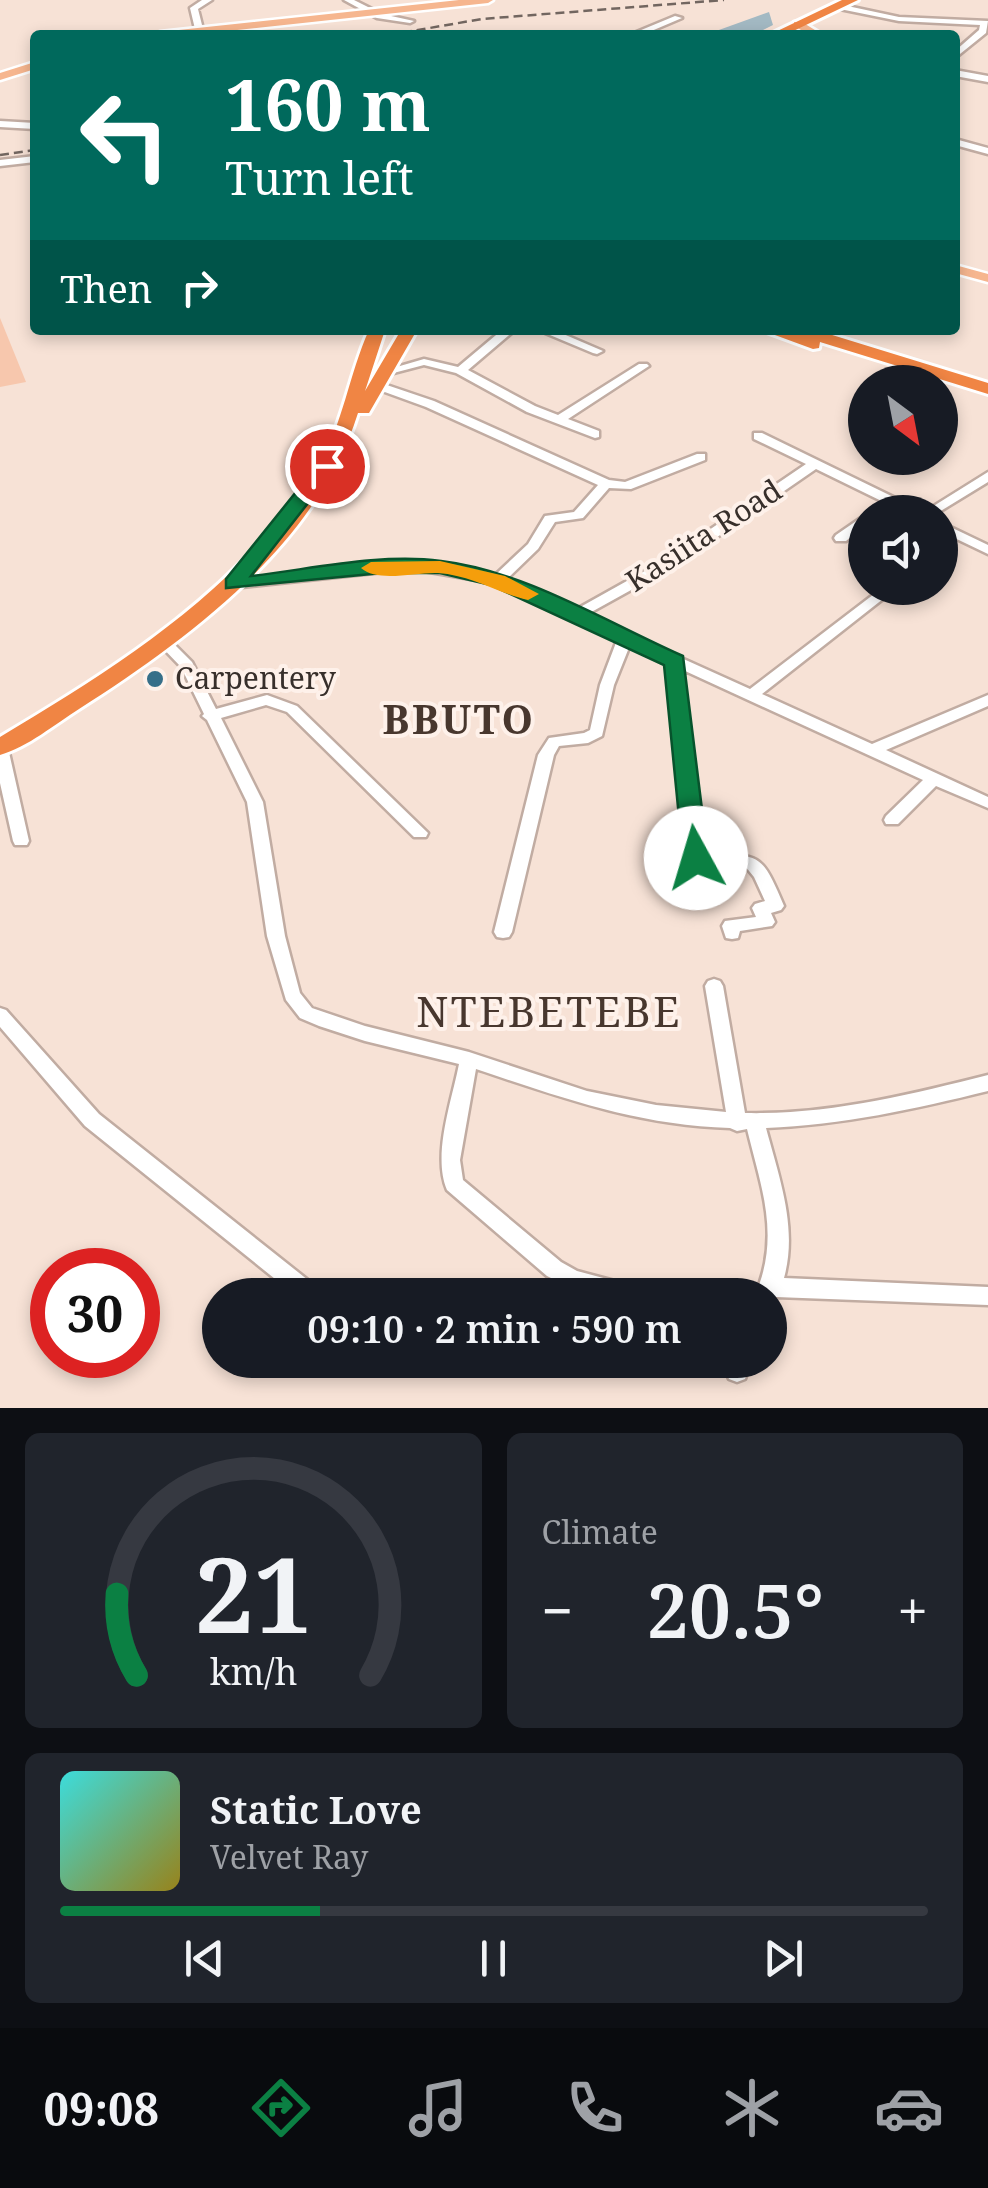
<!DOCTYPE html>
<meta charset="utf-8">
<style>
:root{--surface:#171b24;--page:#20242c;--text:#f1f3f6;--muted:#9ea1a6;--line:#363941;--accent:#0b8043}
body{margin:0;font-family:"Noto Serif",serif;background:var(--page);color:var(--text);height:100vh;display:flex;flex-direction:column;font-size:38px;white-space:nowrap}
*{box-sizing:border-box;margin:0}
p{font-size:32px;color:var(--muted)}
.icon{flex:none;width:55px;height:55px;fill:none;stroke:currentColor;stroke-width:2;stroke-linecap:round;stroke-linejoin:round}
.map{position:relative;height:1408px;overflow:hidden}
.side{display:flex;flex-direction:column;gap:25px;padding:25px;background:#0d0f14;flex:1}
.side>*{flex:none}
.top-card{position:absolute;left:30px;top:30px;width:930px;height:305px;border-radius:10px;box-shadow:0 5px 15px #0003;background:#00695c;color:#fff;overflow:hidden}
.needle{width:65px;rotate:148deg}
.controls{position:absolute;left:848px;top:365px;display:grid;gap:20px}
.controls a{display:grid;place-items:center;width:110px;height:110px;border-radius:50%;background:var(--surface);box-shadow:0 5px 15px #0003;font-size:50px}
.speed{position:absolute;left:30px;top:1248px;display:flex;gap:20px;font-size:50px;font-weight:700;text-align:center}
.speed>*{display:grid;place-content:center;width:130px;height:130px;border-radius:50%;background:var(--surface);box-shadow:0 5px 15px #0003;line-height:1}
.speed .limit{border:15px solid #d22;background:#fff;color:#111}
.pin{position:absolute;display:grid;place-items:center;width:85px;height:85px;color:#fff;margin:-42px;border:5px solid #fff;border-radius:50%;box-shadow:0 2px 10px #0007}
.me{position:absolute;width:110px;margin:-55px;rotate:354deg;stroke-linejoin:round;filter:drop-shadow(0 0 8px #0008)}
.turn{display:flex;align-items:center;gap:35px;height:210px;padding:0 30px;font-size:45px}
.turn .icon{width:130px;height:130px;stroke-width:2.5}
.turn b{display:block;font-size:70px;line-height:85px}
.then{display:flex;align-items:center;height:95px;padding:0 30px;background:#0003;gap:20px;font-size:38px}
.big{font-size:75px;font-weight:600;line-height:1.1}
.side .widget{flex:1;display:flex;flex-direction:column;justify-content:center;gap:15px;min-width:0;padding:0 35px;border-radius:15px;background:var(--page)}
.side .dial{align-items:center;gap:0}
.dial svg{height:260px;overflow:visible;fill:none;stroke:var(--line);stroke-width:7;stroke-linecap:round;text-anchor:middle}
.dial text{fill:var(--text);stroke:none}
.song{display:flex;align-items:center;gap:30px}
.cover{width:120px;height:120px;border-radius:15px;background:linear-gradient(135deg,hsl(180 70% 55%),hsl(50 70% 35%))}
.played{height:10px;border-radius:5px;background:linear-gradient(90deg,var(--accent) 30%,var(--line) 30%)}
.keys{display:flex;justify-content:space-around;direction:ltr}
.heat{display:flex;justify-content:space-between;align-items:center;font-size:55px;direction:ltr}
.side .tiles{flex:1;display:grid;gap:25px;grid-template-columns:1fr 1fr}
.widget:last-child{grid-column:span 2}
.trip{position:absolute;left:202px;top:1278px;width:585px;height:100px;border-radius:50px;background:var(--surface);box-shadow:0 5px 15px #0003;font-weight:600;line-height:100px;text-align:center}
.tabs{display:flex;height:160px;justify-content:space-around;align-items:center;background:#090b0e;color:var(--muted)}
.tabs .icon{width:70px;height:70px}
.tabs .active{color:var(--accent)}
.tabs b{font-size:45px;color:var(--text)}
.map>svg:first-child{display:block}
.green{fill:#f7c7ad}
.building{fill:#a3b9c3}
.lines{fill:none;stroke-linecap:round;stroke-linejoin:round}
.minor-casing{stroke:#c1aca2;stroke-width:5}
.major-casing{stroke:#fff;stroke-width:5}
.highway-casing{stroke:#fff;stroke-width:6}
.minor{fill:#fff;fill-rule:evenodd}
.major{fill:#f6b68f;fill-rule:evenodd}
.highway{fill:#f08544;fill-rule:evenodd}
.rail{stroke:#726660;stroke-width:2.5;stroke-dasharray:9 5;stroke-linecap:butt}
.route{fill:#0b8043;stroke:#07532c;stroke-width:2.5}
.slow{fill:#f59e0b}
.poi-dot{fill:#366f89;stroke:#fef1ea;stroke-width:4}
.labels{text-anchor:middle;stroke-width:8;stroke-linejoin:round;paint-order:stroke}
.street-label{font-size:30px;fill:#372f2b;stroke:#fef1ea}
.poi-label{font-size:30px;fill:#372f2b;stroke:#fef1ea;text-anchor:start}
.district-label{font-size:40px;font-weight:bold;letter-spacing:2.5px;fill:#48372e;stroke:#fef1ea}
.near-quarter-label{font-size:42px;letter-spacing:2.5px;fill:#48372e;stroke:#fef1ea}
</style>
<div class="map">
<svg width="988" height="1408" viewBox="0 0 988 1408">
<rect width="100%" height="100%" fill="#f7e2d6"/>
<path class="green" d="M0 318 26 382 0 387Z"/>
<path class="building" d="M769 12 773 25 753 35H705Z"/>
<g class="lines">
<defs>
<path id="minor" d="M202 0H212L198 9 203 29 199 31 195 29 190 8Z
M344 0H354L382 14 414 21 410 23 377 18Z
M838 4 899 17 988 21 986 33 955 58V51L979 30 980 25 899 21 835 8 834 6Z
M675 16 682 18 642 35H593L597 33H634Z
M955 70 988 76V82L955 76Z
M0 121 35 123V129L0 127Z
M955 139 988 148V154L955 145Z
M35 156V162L0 166V160Z
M502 330H515L468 370 535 406 558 415 639 364H647L649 366 568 419 599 431V437L595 438 527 412 456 373 424 365 382 376 376 373 424 359 458 367Z
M538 330H554L603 351 597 354 593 353Z
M375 381 434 401 609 480 625 482 697 454H705V460L631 489 609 488 583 518 555 522 538 549 507 579 575 610 668 558 806 464 754 439V433H762L918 509 919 512H904L816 469 678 564 586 615 750 689 882 588H897L762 694 872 744 988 695V706L886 750 988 797V808L936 786 898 824H886L884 820 886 816 923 780 683 670 703 858C760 853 761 852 784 906L781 910 771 913 775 922 772 926 740 931 738 938 732 939 726 938 722 926 725 921 756 917 752 908 755 904 765 901 754 877 745 866 699 871 693 869 687 858 668 663 630 645 614 685 602 736 588 743 559 746 554 755 512 932 509 937 503 938 497 937 494 932 538 755 549 738 584 733 590 730 600 685 617 640 494 583 412 569 233 588 226 584 233 580 412 561 495 575 528 544 545 516 574 512 598 485 426 407 371 387 369 385Z
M988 472V482L939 512H924Z
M865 515V525L846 541H836L834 538 836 535Z
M940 522 988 545V554L940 531Z
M164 638 169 639 192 662 216 709 267 695 297 706 428 833 426 837H414L287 712 266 705 221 718 263 802 285 936 300 993 312 1008 365 1026 469 1052 587 1091 656 1105 726 1112 705 986 708 981 714 979 720 981 723 986 745 1113C827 1115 909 1095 988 1075V1091C915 1109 842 1125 766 1128 779 1177 798 1228 784 1278L988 1287V1305L776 1297 770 1303V1295H755C781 1236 761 1187 747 1129L737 1131 730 1128C637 1125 563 1098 476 1069L460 1160 463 1180 561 1262 577 1271 641 1288 645 1295C606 1295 582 1294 547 1276L447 1190C432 1155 452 1100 459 1064L365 1041 319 1026 300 1018 286 1000 267 936 247 802 207 720 202 716 204 714 181 667 157 642Z
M0 743 8 748 29 841 27 845H15L13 841 0 783Z
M0 1008 6 1010 99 1114 318 1288 322 1295H295L85 1126 0 1027Z
M730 1360H752L745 1379 737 1382 729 1379 726 1372Z"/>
<path id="major" d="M459 0H493L488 3 190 35H155L160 32Z
M794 22H802L823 35H810L794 26Z
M35 62V69L0 80V73Z
M955 265 988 274V282L955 273Z"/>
<path id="highway" d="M842 0H858L785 35H769Z
M369 330H385L365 391 401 330H417L369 413H358C317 544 190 638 79 709 55 724 28 747 0 755V737C119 666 244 587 318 466 343 425 349 374 369 330Z
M761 330H816L988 383V394L820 342 819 348 813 349Z"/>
</defs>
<use href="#minor" class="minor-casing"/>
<use href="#major" class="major-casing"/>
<use href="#highway" class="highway-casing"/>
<use href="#minor" class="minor"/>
<use href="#major" class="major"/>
<use href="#highway" class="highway"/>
<path class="rail" d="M389 35 482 19 724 0
M0 155 35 150"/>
</g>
<path class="route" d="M327 460 337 466 251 576C312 569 380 553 441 561 525 571 606 622 683 656L708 858 704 864 696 867 683 858 664 665 491 585 440 573H382L226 588V579L321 461Z"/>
<path class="slow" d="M440 561 505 576 539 594 528 600C498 593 470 575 438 573 416 572 377 583 361 568L371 562Z"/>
<circle class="poi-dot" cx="155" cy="679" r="10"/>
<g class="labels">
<g class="street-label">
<text transform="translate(704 536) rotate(-33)" y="10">Kasiita Road</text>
</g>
<g class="poi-label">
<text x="175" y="689">Carpentery</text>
</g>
<g class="district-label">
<text x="459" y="734">BBUTO</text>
</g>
<g class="near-quarter-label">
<text x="549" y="1027">NTEBETEBE</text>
</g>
</g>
</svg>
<div class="controls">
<a><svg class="needle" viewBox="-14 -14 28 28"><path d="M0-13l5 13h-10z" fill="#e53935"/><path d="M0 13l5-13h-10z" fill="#9ea1a6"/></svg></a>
<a><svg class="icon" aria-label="sound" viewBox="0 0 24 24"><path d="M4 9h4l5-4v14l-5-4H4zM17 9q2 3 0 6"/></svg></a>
</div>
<div class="speed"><div class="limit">30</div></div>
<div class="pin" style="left:327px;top:466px;background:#d93025"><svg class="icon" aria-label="arrive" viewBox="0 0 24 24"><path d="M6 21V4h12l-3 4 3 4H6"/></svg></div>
<svg class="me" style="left:696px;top:858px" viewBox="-20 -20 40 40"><circle r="19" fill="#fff"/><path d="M0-13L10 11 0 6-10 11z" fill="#0b8043"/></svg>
<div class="trip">09:10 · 2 min · 590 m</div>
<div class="top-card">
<div class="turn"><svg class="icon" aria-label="left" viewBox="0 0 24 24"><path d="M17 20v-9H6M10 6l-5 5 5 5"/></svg><div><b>160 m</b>Turn left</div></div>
<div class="then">Then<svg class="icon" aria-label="right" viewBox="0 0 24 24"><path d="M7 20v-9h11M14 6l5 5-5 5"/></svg></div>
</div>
</div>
<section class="side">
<div class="tiles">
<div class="widget dial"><svg viewBox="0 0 100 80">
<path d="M14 69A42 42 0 1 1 86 69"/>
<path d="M14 69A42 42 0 0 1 8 44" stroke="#0b8043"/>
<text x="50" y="56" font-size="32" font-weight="700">21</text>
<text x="50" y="72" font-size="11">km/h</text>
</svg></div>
<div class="widget"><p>Climate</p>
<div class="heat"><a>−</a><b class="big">20.5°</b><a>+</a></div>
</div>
<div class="widget">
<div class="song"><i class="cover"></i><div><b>Static Love</b><p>Velvet Ray</p></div></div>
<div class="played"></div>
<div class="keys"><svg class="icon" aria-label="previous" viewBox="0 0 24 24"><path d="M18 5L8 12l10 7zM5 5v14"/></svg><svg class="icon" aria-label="pause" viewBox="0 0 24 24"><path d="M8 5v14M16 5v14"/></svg><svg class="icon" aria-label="next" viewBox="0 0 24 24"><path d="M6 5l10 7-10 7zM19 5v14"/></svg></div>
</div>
</div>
</section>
<nav class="tabs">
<b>09:08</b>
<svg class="icon active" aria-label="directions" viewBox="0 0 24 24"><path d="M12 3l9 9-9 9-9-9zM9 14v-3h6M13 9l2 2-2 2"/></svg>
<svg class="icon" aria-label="music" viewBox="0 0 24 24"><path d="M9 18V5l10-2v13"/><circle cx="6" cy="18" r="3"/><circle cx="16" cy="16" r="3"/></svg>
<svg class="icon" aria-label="phone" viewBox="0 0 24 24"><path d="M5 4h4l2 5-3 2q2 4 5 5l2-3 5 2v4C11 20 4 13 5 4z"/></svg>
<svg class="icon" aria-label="climate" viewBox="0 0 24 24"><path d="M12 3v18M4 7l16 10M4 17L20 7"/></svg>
<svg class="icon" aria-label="car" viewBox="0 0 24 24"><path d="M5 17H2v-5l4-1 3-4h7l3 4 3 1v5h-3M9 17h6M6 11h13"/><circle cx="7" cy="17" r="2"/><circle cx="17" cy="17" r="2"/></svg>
</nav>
